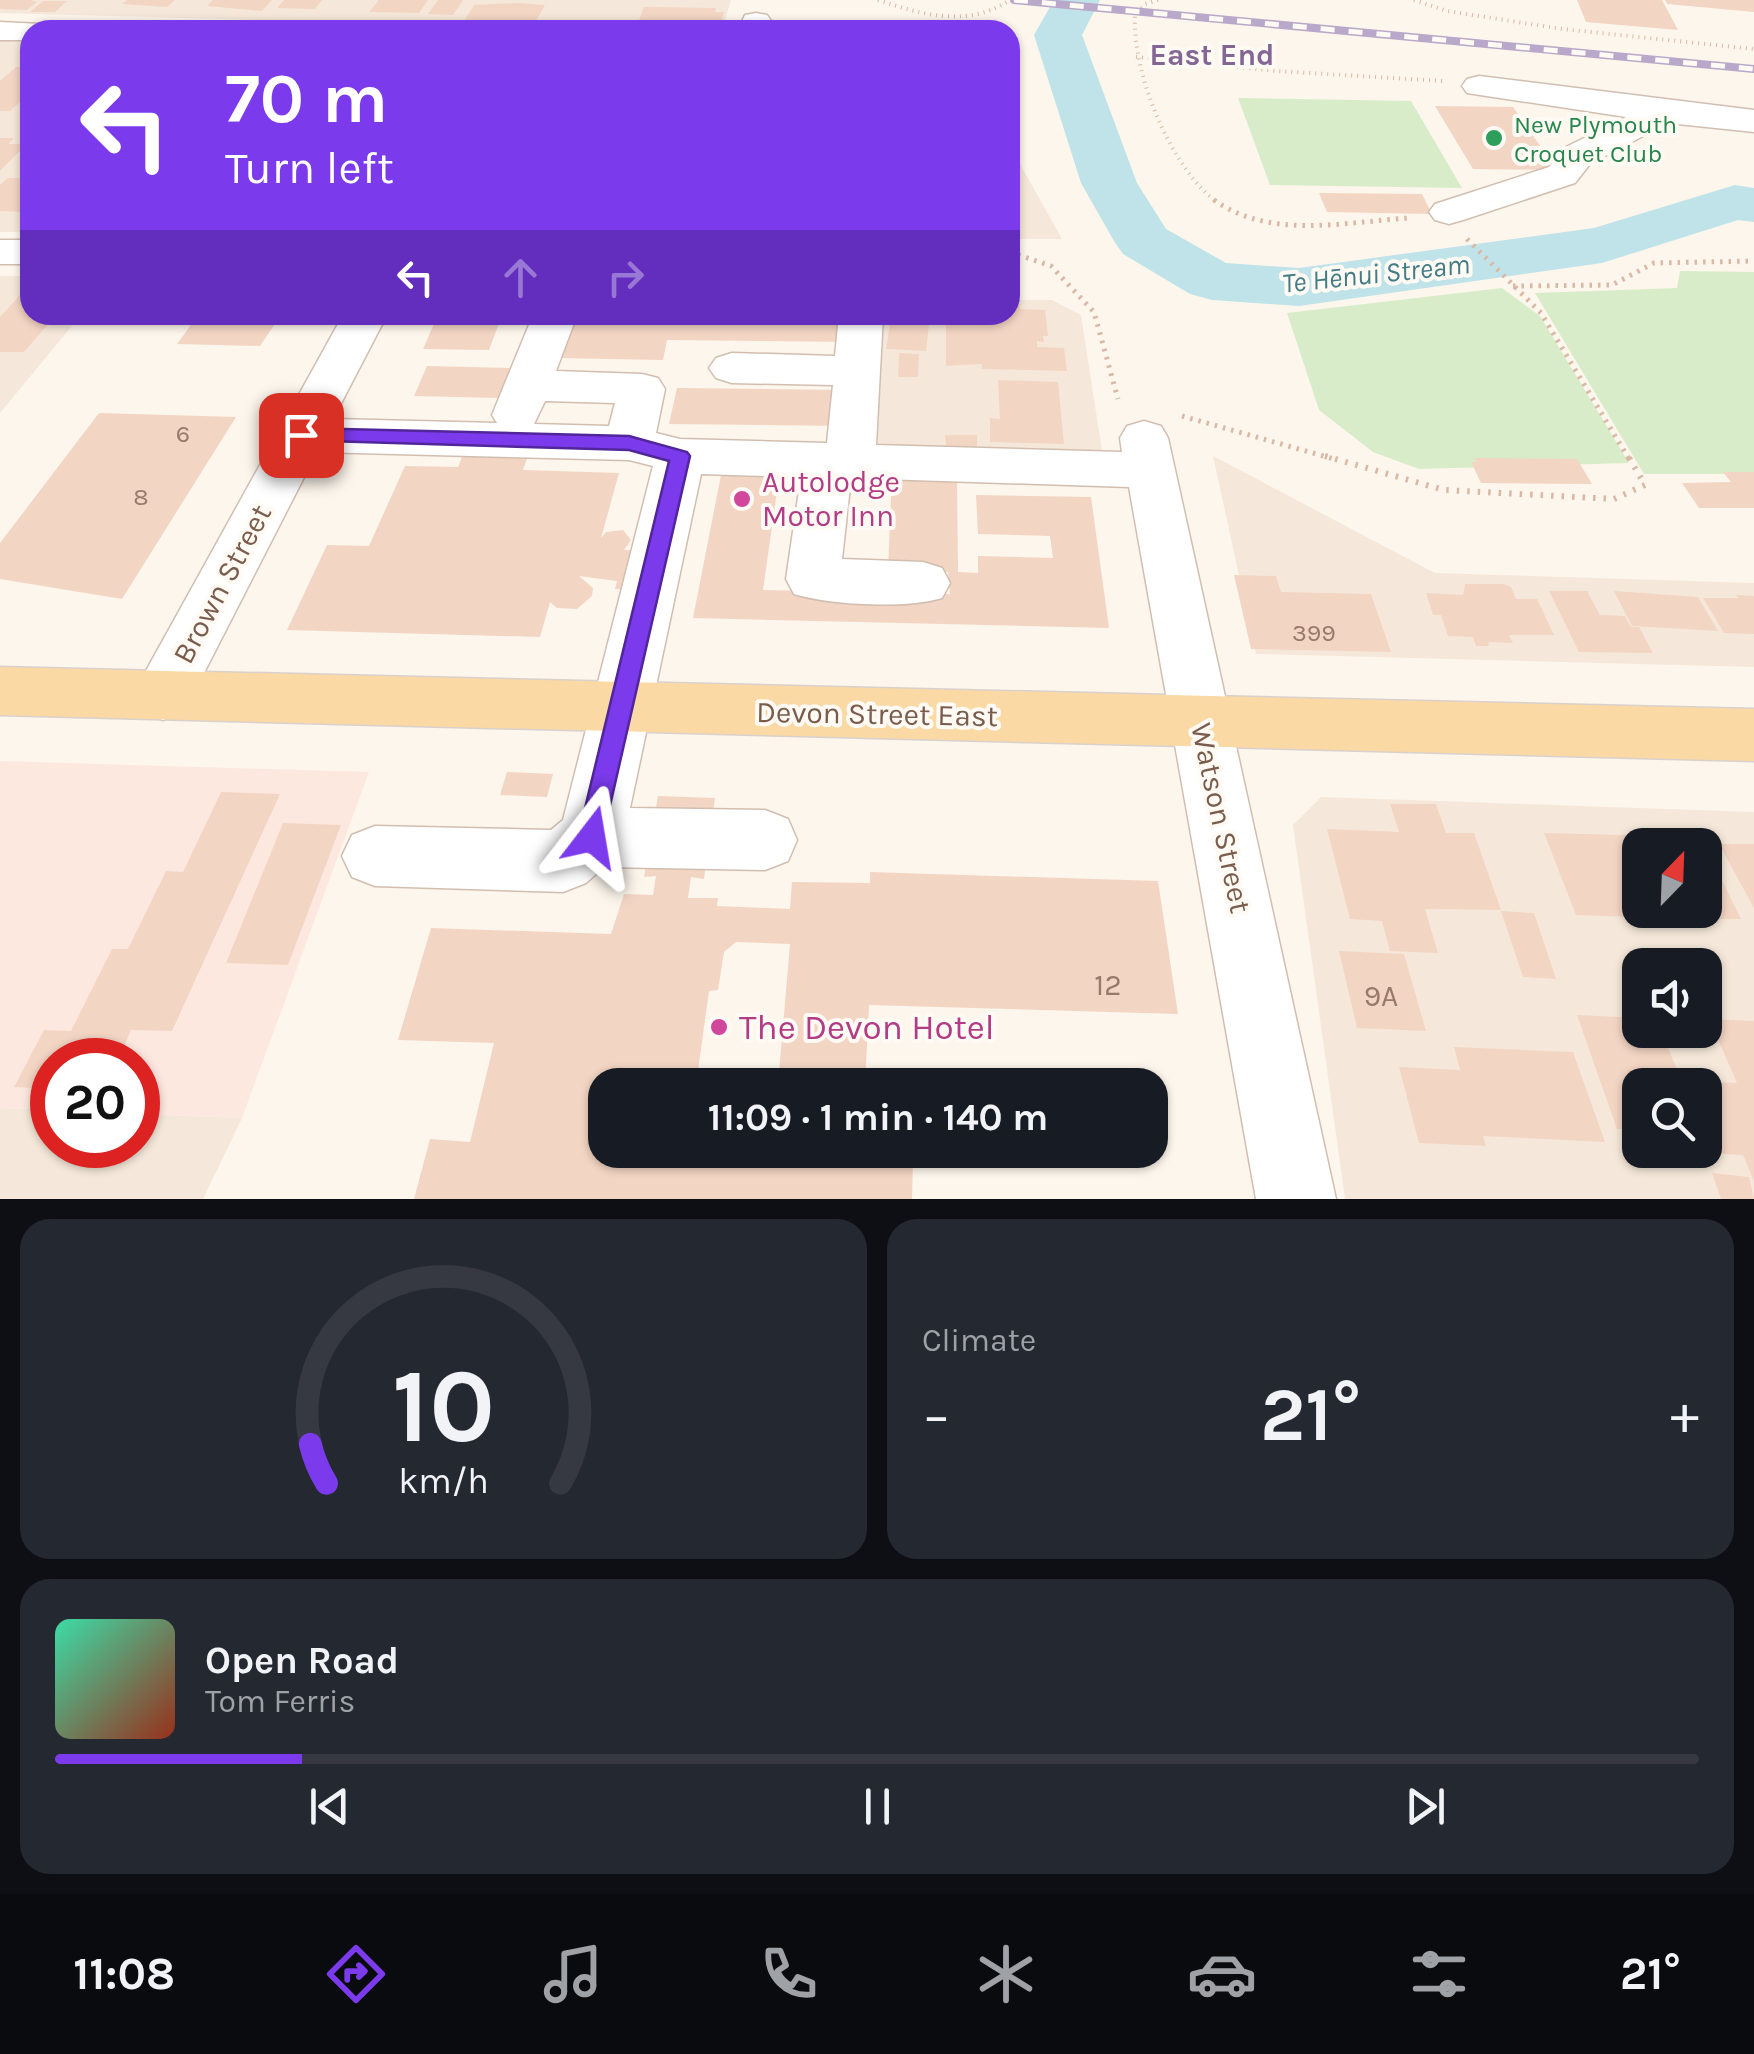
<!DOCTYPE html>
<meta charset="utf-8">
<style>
:root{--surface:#171b24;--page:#242831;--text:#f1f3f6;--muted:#9ea1a6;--line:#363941;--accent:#7c3aed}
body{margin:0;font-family:Karla,sans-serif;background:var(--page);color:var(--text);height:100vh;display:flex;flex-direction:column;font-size:38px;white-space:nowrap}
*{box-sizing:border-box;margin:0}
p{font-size:32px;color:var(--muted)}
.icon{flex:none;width:55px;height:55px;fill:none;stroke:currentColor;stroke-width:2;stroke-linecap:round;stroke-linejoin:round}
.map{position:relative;height:1199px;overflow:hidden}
.sheet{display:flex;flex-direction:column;gap:20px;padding:20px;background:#0d0f14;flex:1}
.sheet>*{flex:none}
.hud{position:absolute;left:20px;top:20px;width:1000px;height:305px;border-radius:30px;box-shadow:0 2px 8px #0004;background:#7c3aed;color:#fff;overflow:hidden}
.needle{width:65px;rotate:23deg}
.tools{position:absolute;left:1622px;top:828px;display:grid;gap:20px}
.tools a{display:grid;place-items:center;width:100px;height:100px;border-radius:20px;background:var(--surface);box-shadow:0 2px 8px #0004;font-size:50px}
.speed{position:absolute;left:30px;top:1038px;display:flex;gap:20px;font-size:50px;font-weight:700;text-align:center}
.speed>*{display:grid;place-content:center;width:130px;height:130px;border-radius:50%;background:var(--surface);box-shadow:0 2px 8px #0004;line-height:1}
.speed .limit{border:15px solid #d22;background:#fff;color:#111}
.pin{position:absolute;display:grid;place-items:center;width:85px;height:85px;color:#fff;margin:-42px;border-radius:20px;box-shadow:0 5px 15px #0006}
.me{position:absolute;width:110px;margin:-55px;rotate:14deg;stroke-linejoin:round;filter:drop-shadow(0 0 8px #0008)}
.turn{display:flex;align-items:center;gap:35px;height:210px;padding:0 40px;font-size:45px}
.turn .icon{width:130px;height:130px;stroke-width:2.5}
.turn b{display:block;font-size:70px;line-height:85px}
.lanes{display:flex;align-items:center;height:95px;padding:0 40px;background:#0003;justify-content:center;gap:50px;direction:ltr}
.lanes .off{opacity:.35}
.big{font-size:75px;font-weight:700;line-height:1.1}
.sheet .widget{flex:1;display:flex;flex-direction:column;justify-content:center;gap:15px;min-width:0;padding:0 35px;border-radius:30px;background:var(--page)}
.sheet .dial{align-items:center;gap:0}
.dial svg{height:260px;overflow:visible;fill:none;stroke:var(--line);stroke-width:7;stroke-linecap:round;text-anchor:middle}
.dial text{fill:var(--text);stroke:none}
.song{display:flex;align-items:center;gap:30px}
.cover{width:120px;height:120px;border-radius:15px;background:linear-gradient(135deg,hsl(160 70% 55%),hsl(10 70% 35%))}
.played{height:10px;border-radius:5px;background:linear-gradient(90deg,var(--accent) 15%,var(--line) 15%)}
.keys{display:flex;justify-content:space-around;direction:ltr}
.heat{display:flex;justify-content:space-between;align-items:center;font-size:55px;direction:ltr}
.sheet .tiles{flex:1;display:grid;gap:20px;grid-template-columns:1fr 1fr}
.widget:last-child{grid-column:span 2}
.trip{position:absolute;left:588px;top:1068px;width:580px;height:100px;border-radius:30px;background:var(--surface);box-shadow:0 2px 8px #0004;font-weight:700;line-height:100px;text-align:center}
.tabs{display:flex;height:160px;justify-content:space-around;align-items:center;background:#090b0e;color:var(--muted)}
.tabs .icon{width:70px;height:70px}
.tabs .selected{color:var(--accent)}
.tabs b{font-size:45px;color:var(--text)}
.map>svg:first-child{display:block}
.residential{fill:#f5e8da;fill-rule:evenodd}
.commercial{fill:#fde8e0}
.green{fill:#d8ecc9}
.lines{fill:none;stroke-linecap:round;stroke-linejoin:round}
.river{fill:#bfe3e8;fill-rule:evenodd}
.building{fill:#f3d5c3}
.minor-casing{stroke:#d1beb0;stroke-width:3}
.major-casing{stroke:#dad1cd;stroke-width:3}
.path-far2{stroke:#d9b8a5;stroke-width:4;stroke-dasharray:1 5;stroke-linecap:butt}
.path-far1{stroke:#d9b8a5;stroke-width:5;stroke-dasharray:2.5 6;stroke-linecap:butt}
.path{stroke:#d9b8a5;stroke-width:6;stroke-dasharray:2.5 8;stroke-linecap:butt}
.minor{fill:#fff;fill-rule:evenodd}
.major{fill:#fbd9a5;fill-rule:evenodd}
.rail-casing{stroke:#b9a8c9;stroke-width:8}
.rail{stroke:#fffaf3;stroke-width:5;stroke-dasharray:14;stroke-linecap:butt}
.route{fill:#7c3aed;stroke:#51269a;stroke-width:2.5}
.leisure-dot{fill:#2e9e5b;stroke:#fffaf3;stroke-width:4}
.hotel-dot{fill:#d1479c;stroke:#fffaf3;stroke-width:4}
.labels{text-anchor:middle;stroke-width:8;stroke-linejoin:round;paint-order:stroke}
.far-leisure-label{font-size:25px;fill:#27864d;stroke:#fffaf3;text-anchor:start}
.number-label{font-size:25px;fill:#987a6a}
.far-water-label{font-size:28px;font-style:italic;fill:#437c86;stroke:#fffaf3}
.far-quarter-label{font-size:30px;font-weight:bold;fill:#846695;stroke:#fffaf3}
.hotel-label{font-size:30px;fill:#b23c85;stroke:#fffaf3;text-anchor:start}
.street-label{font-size:30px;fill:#7a5c4d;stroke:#fffaf3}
.near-number-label{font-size:30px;fill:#987a6a}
.near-hotel-label{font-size:35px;fill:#b23c85;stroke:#fffaf3;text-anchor:start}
</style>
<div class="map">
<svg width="1754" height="1199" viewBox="0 0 1754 1199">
<rect width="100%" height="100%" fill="#fdf6ec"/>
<path class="residential" d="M731 0 722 30H439L436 25 0 13 1 0Z
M892 22 944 30H789V24Z
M0 39H30V232H0Z
M1010 146 1062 239H1010Z
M0 276H30V315H81L0 413Z
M1010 300H1052L1081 315 1102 451 863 446 875 315H1010Z
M1213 456 1435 573 1754 583V667L1256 654Z
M1321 797 1754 812V1199H1345L1293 825ZM1640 845H1705V910H1640ZM1640 965H1705V1030H1640ZM1640 1085H1705V1150H1640Z
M0 1108 52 1110V1145H138V1114L242 1118 203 1199H0Z"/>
<path class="commercial" d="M0 761 369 772 242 1118 138 1114V1060H52V1110L0 1108Z"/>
<path class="green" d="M1238 98 1411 101 1462 188 1270 185Z
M1680 271 1754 272V474H1644L1535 293 1677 288Z
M1502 288 1540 316 1629 463 1419 469 1373 452 1319 410 1287 313Z"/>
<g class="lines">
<path class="river" d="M1054 0H1100L1082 35 1137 183 1166 229 1226 263 1299 268 1594 228 1735 185 1754 188V222L1738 220 1602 263 1299 306 1212 300 1190 294 1123 254 1114 241 1081 183 1034 35Z"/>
</g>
<path class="building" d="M0 0H31L37 2 27 10 0 9Z
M127 0H175L167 7 122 4Z
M213 0H272L262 11 207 6Z
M284 0H322L315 9 277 8Z
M379 0H428L419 13 369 12Z
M438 0H463L453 15 428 14Z
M1577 0H1662L1678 30 1586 22Z
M1665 0H1754V12L1667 4Z
M43 1H67L55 12H30Z
M518 3 545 5 535 23H463L474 5Z
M644 7 716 8 715 12H724L719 30 663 25 662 29H641L643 25H637Z
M16 67H29L24 71H30V93L10 111H0V81Z
M1435 106 1513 107 1557 170 1473 169Z
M0 138H14L8 144H27L0 171Z
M8 178H30V203L21 212 0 211V185Z
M1319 193 1422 194 1432 214 1327 212Z
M30 284V315H56L24 352H0V317Z
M1010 303H1019L1020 309 1045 310 1048 336H1043L1044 342 1037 341V347L1064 348 1067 371 982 369V364L946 366V325H968L967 315H1010Z
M184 315H281L260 346 177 344 193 322 179 321Z
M572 315H853L852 342 667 340 663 360 558 358Z
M905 315H930L926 351 886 349 891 317 905 318Z
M437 317 501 318 489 350 423 349Z
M899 353 919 354 918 377H898Z
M427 366 510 368 500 398 414 396Z
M998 380 1058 382 1064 444 990 442V418L1000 419Z
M677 388 846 390 844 426 669 424Z
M99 413 236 417 122 599 0 579V543Z
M945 435H977V447L946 446Z
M467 444 531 446 523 470 619 473 601 538 606 532 623 530 631 540 624 550 682 551 675 590 615 589 617 581 579 576 593 588 592 596 577 609 557 608 550 602 540 637 287 630 327 545 369 546 405 466 458 467Z
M1474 458 1577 459 1592 484 1481 483 1471 462H1477Z
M1723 472H1754V508H1699L1682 483 1731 482Z
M892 474 957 476 958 572 978 573V556L1053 558 1050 536 978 534 976 495 1091 497 1109 628 693 618 721 475 779 477 763 590 950 594 948 572 888 570Z
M1234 575 1276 576 1281 592 1371 594 1391 652 1251 649Z
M1465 584H1504L1511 587 1516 599H1537L1554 635H1509L1513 643 1489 642 1488 646H1476L1473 637 1448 636 1441 615H1433L1426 593 1463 595Z
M1549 591H1587L1600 615 1625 616 1631 627H1639L1653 653 1579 652Z
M1614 591 1698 597 1718 631 1632 626Z
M1736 595 1754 596V634L1724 633 1703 598H1739Z
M507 772 553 774 547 797 500 795Z
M221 792 280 794 172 1031 131 1030 118 1060H52V1089L14 1087 44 1030 71 1031 112 949H128L166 871 183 872Z
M658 796 715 798 704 879 691 877 688 898H718L717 906 790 909 792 882 870 883V872L1158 881 1178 1014 869 1005 865 1085H778L790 944 736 942 724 952 718 990 709 991 696 1085H605V1150H906L913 1159 912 1199H414L430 1139 470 1142 494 1043 398 1040 431 928 611 934 624 894 653 895 656 876 644 877Z
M1390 804H1436L1446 833H1474L1501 910 1425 909 1438 953 1390 951 1382 921 1350 919 1327 829 1399 832Z
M283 823 341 825 288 965 226 963Z
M1663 828H1696L1704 845H1640V896H1625L1633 917 1576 915 1544 833 1667 836Z
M1719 844H1754V908Z
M1705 846 1741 919H1706L1702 910Z
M1501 911 1534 913 1556 979 1523 977Z
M1339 951 1404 954 1426 1031 1357 1028Z
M1577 1015 1640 1018V1030H1661L1681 1080 1737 1083 1709 1019 1754 1021V1181L1743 1155 1705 1153V1085H1640V1130L1617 1129Z
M1454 1047 1573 1052 1605 1142 1483 1136 1486 1146 1419 1143 1399 1067 1460 1070Z
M1712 1173 1749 1177 1754 1199H1721Z"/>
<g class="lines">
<defs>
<path id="minor" d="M756 13 767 15 772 22 770 30H738L745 15Z
M0 22 41 24 45 30H30V40H0Z
M1479 76 1754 110V132L1668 123 1590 164 1575 183 1463 220 1449 224 1435 220 1429 212 1435 204 1549 167 1564 148 1626 117 1467 93 1462 86 1467 79Z
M0 240H30V264H0Z
M343 315H387L333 419 497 423 492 415 533 315H577L556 371 642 374 658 378 665 389 656 433 680 439 827 443 833 385 732 383 716 378 709 368 716 358 732 353 835 356 839 315H883L876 445 1122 452 1120 438 1127 426 1144 421 1161 426 1168 438 1336 1199H1256L1129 487 851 478 842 559 923 562 942 568 950 583 942 598C906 609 830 605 794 594L786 579 801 477 701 474 630 808 765 810 788 819 797 840 788 861 765 870 604 867 586 883 563 892 375 886 352 877 342 856 352 835 375 826 551 830 563 820 653 466 629 460 317 452 184 712 163 720 142 712 134 695 142 678ZM545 401 615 403 609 426 534 424Z"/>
<path id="major" d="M0 667 1754 709V761L0 715Z"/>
</defs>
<use href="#minor" class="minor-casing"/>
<use href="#major" class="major-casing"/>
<path class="path-far2" d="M878 0C923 15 968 28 1010 0
M1158 0 1145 4 1135 16C1132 73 1171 169 1218 203
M1414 0 1447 11 1562 29 1754 49
M1136 57 1276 71 1443 81"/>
<path class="path-far1" d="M1214 200C1270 240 1345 222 1409 218
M1467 239 1541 313 1629 459
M1010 252 1051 266 1094 312 1118 399
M1513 286 1612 285 1654 263 1754 261
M1182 416 1334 459"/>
<path class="path" d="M1325 456 1444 490 1614 499 1645 485 1628 456"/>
<use href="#minor" class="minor"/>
<use href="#major" class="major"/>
<defs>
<path id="rail" d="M1014 0 1754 69"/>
</defs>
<use href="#rail" class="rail-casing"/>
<use href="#rail" class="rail"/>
</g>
<path class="route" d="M301 428 629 436 687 452 690 456 601 845 592 849 582 845 578 837 669 461 629 450 294 440V430Z"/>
<circle class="leisure-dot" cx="1494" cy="138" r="10"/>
<g class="hotel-dot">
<circle cx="742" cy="499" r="10"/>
<circle cx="719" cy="1027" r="10"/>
</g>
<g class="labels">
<g class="far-leisure-label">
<text x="1514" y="133">New Plymouth<tspan x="1514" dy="29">Croquet Club</tspan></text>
</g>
<g class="number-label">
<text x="183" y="442">6</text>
<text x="141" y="505">8</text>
<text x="1314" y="641">399</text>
</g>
<g class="far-water-label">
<text transform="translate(1376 273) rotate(-6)" y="10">Te Hēnui Stream</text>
</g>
<g class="far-quarter-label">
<text x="1212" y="65">East End</text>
</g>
<g class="hotel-label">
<text x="762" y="492">Autolodge<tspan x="762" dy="34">Motor Inn</tspan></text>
</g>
<g class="street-label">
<text transform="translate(222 584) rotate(-62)" y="10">Brown Street</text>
<text transform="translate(877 714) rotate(1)" y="10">Devon Street East</text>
<text transform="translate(1221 818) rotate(78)" y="10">Watson Street</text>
</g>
<g class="near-number-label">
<text x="1108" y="995">12</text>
<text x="1381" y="1006">9A</text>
</g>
<g class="near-hotel-label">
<text x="739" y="1039">The Devon Hotel</text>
</g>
</g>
</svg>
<div class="tools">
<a><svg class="needle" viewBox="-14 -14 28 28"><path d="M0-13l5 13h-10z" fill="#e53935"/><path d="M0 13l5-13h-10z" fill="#9ea1a6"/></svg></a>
<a><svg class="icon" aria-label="sound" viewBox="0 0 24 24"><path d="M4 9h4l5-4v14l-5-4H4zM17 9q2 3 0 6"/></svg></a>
<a><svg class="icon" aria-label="search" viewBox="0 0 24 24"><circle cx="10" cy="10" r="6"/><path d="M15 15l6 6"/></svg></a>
</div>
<div class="speed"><div class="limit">20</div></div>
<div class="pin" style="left:301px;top:435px;background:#d93025"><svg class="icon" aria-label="arrive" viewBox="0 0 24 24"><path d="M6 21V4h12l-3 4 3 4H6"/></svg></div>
<svg class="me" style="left:592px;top:837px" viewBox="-20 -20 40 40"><path d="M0-17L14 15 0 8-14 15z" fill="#7c3aed" stroke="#fff" stroke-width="4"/></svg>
<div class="trip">11:09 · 1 min · 140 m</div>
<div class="hud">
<div class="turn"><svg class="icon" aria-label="left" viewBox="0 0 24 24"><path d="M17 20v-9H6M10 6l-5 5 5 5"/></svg><div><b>70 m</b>Turn left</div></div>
<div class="lanes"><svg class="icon" aria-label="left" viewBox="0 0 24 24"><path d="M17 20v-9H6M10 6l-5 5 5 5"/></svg><svg class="icon off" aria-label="ahead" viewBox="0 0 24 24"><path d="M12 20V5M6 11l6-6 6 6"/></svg><svg class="icon off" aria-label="right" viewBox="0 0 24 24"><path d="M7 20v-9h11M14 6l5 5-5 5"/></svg></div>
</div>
</div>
<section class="sheet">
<div class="tiles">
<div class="widget dial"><svg viewBox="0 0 100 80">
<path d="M14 69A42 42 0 1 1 86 69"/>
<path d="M14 69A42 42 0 0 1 9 57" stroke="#7c3aed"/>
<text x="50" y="56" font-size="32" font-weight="700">10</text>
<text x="50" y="72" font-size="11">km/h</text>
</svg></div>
<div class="widget"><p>Climate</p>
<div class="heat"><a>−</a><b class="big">21°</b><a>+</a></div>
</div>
<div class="widget">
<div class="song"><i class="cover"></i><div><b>Open Road</b><p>Tom Ferris</p></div></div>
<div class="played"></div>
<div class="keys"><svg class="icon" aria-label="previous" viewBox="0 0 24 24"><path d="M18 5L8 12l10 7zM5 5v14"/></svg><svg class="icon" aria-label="pause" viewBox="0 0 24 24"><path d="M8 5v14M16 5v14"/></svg><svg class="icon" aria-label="next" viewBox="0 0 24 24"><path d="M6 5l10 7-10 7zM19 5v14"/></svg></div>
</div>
</div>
</section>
<nav class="tabs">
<b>11:08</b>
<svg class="icon selected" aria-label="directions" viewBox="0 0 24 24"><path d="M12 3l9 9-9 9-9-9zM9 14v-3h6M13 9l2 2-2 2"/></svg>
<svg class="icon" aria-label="music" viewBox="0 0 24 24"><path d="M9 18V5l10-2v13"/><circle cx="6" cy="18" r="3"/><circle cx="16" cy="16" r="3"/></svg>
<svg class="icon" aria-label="phone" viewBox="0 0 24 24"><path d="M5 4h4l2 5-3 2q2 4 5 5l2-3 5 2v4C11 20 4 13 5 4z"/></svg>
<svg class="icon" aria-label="climate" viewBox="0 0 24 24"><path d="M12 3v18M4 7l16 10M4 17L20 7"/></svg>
<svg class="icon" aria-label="car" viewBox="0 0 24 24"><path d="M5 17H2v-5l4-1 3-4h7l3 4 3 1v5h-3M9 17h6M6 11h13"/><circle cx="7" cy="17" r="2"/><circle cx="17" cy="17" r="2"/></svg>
<svg class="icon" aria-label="filters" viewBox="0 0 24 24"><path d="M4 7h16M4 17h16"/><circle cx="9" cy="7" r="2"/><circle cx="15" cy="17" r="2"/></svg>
<b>21°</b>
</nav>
